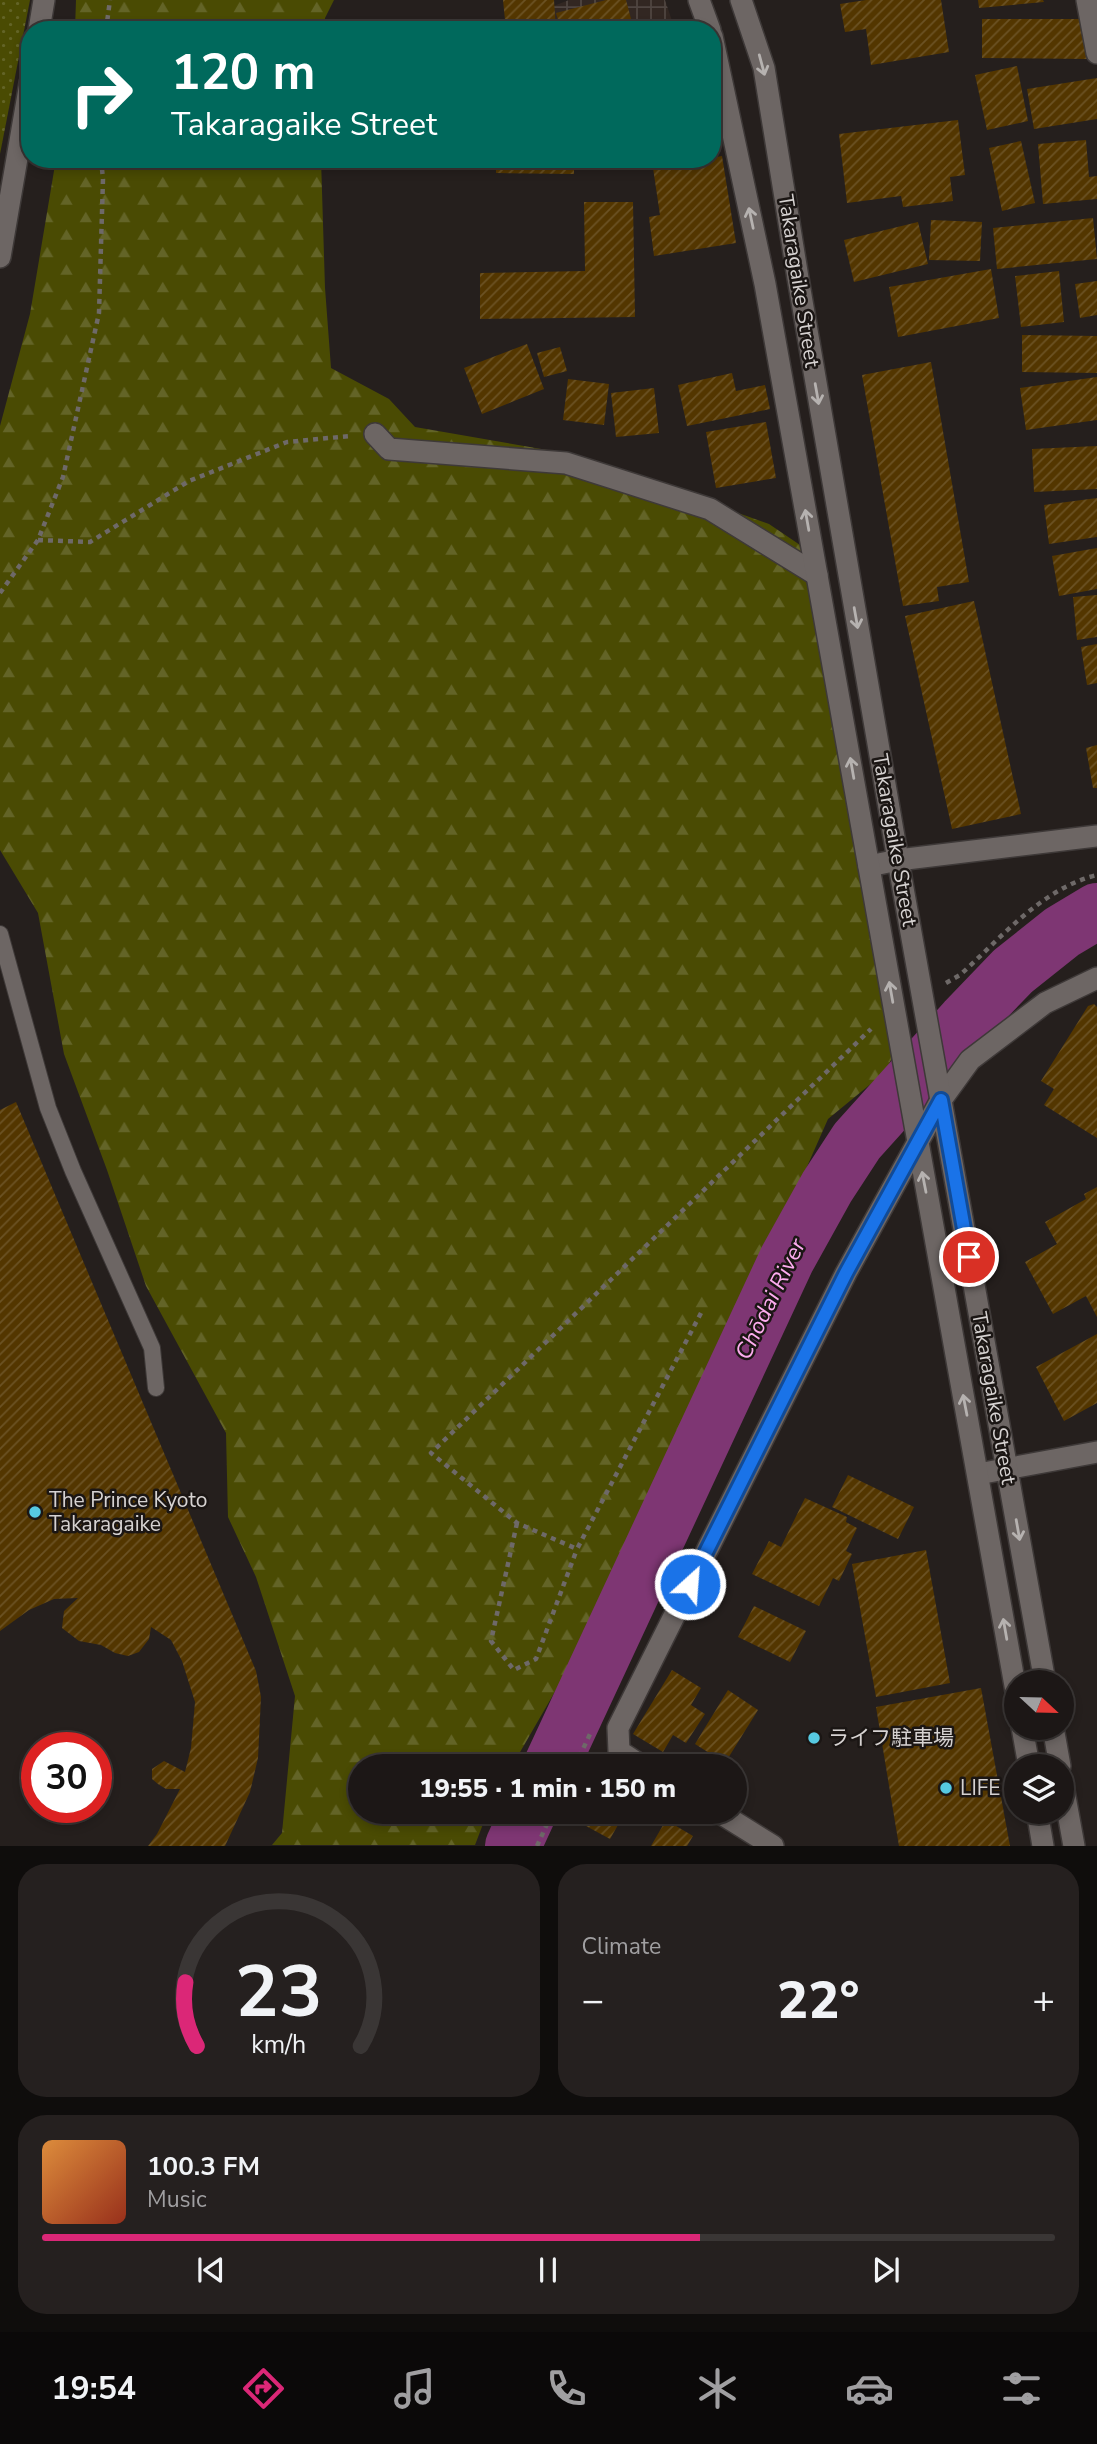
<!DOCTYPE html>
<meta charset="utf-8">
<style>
:root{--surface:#1c1716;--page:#25201f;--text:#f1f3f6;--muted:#a09fa1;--line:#3a3635;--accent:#db2777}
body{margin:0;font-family:"Nunito Sans","Noto Sans JP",sans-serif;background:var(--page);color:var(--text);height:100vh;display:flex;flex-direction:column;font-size:26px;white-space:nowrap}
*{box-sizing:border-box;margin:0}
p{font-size:23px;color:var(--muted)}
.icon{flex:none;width:38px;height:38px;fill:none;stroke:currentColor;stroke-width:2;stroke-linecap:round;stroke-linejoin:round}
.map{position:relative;height:1846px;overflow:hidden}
.side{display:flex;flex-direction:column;gap:18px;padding:18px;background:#0f0d0c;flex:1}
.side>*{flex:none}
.guide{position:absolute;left:21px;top:21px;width:700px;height:147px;border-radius:28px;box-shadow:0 4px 10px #0003,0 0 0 2px var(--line);background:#00695c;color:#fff;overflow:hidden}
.needle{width:46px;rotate:112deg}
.controls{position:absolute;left:1004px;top:1670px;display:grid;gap:14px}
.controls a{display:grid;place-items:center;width:70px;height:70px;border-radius:50%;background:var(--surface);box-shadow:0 4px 10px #0003,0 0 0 2px var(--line);font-size:35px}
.speed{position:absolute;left:21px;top:1732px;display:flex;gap:14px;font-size:35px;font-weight:700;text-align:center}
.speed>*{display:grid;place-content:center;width:91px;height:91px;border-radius:50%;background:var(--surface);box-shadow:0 4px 10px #0003,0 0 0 2px var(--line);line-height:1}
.speed .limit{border:10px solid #d22;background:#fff;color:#111}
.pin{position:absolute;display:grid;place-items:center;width:60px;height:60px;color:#fff;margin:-30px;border:4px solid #fff;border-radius:50%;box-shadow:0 2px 7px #0007}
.me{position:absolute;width:77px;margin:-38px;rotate:26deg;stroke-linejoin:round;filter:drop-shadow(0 0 5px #0008)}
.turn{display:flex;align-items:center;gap:24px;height:147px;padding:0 35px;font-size:32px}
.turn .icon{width:91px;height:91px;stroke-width:2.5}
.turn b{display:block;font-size:49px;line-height:60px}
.big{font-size:52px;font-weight:800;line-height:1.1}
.side .tile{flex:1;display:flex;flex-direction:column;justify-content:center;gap:10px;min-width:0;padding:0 24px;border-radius:28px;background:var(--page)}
.side .dial{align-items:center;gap:0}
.dial svg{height:182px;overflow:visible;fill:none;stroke:var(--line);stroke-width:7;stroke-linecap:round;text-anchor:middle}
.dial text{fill:var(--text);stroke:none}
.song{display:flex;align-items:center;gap:21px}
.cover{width:84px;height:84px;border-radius:10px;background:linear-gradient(135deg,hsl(30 70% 55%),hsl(10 70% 35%))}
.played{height:7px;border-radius:4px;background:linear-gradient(90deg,var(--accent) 65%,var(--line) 65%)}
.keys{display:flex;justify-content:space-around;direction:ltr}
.heat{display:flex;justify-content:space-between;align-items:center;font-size:38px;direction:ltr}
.side .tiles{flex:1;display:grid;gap:18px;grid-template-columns:1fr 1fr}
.tile:last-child{grid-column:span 2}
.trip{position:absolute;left:348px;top:1754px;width:399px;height:70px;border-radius:35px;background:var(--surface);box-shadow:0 4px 10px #0003,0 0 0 2px var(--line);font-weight:800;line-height:70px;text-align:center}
.menu{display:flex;height:112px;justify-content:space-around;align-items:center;background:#0b0909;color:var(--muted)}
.menu .icon{width:49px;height:49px}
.menu .active{color:var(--accent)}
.menu b{font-size:32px;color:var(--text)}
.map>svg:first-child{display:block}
.industrial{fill:url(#industrial-grid)}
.forest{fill:url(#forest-firs)}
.park{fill:url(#park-dots)}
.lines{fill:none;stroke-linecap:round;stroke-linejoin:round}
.river{stroke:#7e3673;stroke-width:56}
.building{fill:url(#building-hatch)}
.service-casing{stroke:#3e3938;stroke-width:18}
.minor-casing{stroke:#3e3938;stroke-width:24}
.tertiary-casing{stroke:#3e3938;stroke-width:24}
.path{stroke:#6e6968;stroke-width:4.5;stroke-dasharray:5 5;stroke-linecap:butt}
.service{stroke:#6d6664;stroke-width:16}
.minor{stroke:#6d6664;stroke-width:21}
.tertiary{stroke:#6d6664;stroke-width:21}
.oneway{stroke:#b6b2b0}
.route-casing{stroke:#114b97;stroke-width:18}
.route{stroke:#1a73e8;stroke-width:12}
.poi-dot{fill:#56c9e1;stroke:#1b1614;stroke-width:2.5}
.labels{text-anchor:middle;stroke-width:5;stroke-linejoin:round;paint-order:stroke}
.street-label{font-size:21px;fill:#d6d2d1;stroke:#1b1614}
.poi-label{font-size:21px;fill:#d6d2d1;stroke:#1b1614;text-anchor:start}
.water-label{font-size:23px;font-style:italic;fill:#fdacef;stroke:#1b1614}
</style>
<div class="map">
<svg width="1097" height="1846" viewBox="0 0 1097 1846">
<defs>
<pattern id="industrial-grid" width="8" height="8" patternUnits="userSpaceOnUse" patternTransform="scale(1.75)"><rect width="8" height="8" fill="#322722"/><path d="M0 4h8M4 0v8" fill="none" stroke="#4f4541"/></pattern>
<pattern id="forest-firs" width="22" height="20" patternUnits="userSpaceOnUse" patternTransform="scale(1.75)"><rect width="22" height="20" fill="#4a4b03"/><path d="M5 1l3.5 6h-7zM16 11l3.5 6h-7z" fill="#636427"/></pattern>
<pattern id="park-dots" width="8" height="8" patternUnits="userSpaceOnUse" patternTransform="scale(1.75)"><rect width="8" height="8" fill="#4a4b03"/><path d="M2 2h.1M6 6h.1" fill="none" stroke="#636427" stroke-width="1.8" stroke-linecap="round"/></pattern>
<pattern id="building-hatch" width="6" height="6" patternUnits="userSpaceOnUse" patternTransform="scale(1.75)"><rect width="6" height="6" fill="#533600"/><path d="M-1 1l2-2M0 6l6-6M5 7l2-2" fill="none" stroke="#6b5224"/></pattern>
</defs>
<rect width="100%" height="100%" fill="#251f1d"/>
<path class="industrial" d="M569 0H665L675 30H557L551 7Z"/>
<path class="forest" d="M76 0H334L325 18 324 30H75Z
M56 159H321L325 288 331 368 389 399 415 427 576 455 769 524 803 547 900 1043 884 1073 828 1119 688 1436 605 1605 512 1766H360V1811H488L475 1845H272L282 1833 295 1696 256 1577 228 1517 226 1433 146 1286 107 1170 64 1054 38 913 0 850V426L30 314Z"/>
<path class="park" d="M0 0H30L0 154Z"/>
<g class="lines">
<path class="river" d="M551 1766 787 1259 827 1187 857 1141 965 1021 1013 971 1062 932 1097 911
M513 1846 529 1811"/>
</g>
<path class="building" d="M503 0H554L556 30H506Z
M606 0H626L634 30H561L556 13Z
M866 0H941L949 52 871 65 866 29 845 32 840 4Z
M978 0H1043L1044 2 979 8Z
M982 19H1088L1087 59 982 58Z
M1017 66 1028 121 987 130 975 75Z
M1097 78V119L1034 129 1027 89Z
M958 120 965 175 950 177 953 201 903 207 901 196 847 203 839 134Z
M1086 140 1089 177 1097 176V199L1043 204 1038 144Z
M1021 141 1035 203 1002 211 989 148Z
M722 156 736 243 654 256 649 217 660 215 653 168Z
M496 159H574V174L496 173Z
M584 202H633L635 317 480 319V273L585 271Z
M1093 218 1097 259 997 269 993 228Z
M931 220 982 222 980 261 929 260Z
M918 222 928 264 854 282 844 240Z
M991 269 999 318 898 337 889 287Z
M1059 271 1064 322 1021 327 1015 276Z
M1097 281V315L1080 318 1075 284Z
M1022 335 1097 336V373L1022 372Z
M527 344 544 389 482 414 464 368Z
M560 347 567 371 544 377 537 353Z
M931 362 969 582 937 587 939 601 903 606 862 375Z
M732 373 736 391 765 385 770 409 687 426 678 385Z
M1097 377V420L1026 430 1020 388Z
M568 379 609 384 604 425 563 420Z
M654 388 659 433 616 437 611 393Z
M766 422 776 478 716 488 706 432Z
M1097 446V489L1034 492 1032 449Z
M1097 498V537L1049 544 1044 505Z
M1097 548V589L1059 596 1052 556Z
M1097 595V637L1077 640 1073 597Z
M974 601 1021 814 952 829 905 616Z
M1097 644V683L1087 685 1081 647Z
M1097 745V788H1093L1086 748Z
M1094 1004 1097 1007V1138L1044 1105 1054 1089 1041 1081 1088 1006Z
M16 1102 256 1671 261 1697 258 1758 250 1792 225 1846H148L157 1834 180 1789H166L158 1784 152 1779V1769L164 1761 185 1772 191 1748 195 1702 182 1661 171 1640 151 1627 149 1639 139 1652 128 1656 115 1653 101 1645 79 1641 62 1628 64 1611 78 1598 54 1599 29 1610 0 1631V1110Z
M1097 1187V1317L1086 1296 1053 1314 1025 1262 1057 1244 1045 1222 1086 1199 1084 1194Z
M1097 1334V1403L1064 1421 1036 1367Z
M848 1475 914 1507 898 1539 832 1507Z
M805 1498 847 1517 846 1522 857 1528 846 1551 852 1554 839 1581 833 1578 819 1606 752 1574 769 1541 781 1547Z
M926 1550 950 1683 876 1697 852 1564Z
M754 1606 806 1631 790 1662 738 1637Z
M672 1670 701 1688 691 1705 705 1714 686 1743 673 1735 663 1752 633 1734Z
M981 1688 1010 1846H899L876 1707Z
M728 1690 758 1710 725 1763 695 1744Z
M595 1811H626L610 1839 586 1826Z
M666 1820 693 1836 687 1846H651Z"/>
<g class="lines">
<defs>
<path id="service" d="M0 934 48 1108 73 1171 152 1348 156 1388"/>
<path id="minor" d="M1087 0 1097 53
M375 434 389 449 566 463 710 509 817 575
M869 866 898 860 1097 836
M978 1474 1097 1452
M642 1766 619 1751 618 1728 846 1273 941 1100 970 1060 1045 1003 1097 978
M717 1811 773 1846"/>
<path id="tertiary" d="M699 0 710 30
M741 0 764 68 798 278 898 860 1045 1682
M39 30 44 0
M712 36 765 284 1017 1697
M0 257 30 83
M1022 1727 1029 1766
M1053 1727 1060 1766
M1062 1780 1074 1846
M1037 1811 1043 1846"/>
</defs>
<use href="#service" class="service-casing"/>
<use href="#minor" class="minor-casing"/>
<use href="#tertiary" class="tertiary-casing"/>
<path class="path" d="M106 30 110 0
M38 540 90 542 189 481 287 442 350 436
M0 593 38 540 63 477 99 313 103 179 101 159
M946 983 960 975C1000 939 1042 888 1097 875
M701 1313 577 1549 517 1523 431 1453 871 1029
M517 1523 491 1641 514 1670 536 1659 577 1549
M575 1766 591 1732
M537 1846 553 1811"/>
<use href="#service" class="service"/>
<use href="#minor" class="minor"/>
<use href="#tertiary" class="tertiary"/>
</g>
<defs><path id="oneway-shaft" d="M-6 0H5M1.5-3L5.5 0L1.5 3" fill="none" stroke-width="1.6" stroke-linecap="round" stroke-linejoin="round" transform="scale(1.75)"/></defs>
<g class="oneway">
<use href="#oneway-shaft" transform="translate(762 65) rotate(75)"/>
<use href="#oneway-shaft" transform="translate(751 218) rotate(-102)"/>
<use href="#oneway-shaft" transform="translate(817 394) rotate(80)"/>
<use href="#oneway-shaft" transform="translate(807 520) rotate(-100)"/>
<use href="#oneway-shaft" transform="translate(856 618) rotate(80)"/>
<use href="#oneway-shaft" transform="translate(852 768) rotate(-100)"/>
<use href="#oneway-shaft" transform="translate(891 992) rotate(-100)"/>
<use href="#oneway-shaft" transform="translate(924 1182) rotate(-101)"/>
<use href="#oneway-shaft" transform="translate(965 1405) rotate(-101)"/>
<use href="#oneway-shaft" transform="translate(1018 1530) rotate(80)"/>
<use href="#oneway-shaft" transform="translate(1005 1629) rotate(-100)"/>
</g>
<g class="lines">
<defs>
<path id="route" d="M690 1584 846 1273 941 1100 969 1257"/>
</defs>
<use href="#route" class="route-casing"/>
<use href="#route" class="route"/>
</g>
<g class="poi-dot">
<circle cx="35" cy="1512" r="7"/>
<circle cx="814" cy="1738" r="7"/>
<circle cx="946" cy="1788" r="7"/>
</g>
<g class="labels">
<g class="street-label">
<text transform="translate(799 281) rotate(81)" y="7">Takaragaike Street</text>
<text transform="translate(895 840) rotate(80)" y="7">Takaragaike Street</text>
<text transform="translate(994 1398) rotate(80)" y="7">Takaragaike Street</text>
</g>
<g class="poi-label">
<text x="49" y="1507">The Prince Kyoto<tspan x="49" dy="24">Takaragaike</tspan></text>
<text x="828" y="1745">ライフ駐車場</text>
<text x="960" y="1795">LIFE</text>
</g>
<g class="water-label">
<text transform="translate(770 1299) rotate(-64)" y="8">Chōdai River</text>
</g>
</g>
</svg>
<div class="controls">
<a><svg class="needle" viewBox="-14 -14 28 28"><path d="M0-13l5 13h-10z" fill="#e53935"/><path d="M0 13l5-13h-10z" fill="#a09fa1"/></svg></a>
<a><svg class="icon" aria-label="layers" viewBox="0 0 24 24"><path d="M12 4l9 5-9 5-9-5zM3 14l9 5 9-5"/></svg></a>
</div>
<div class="speed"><div class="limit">30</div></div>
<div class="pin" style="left:969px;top:1257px;background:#d93025"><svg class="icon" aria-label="arrive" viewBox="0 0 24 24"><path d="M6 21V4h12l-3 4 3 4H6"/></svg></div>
<svg class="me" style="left:690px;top:1584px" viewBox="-20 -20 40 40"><circle r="17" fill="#1a73e8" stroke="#fff" stroke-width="3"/><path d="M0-11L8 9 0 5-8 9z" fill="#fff"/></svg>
<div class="trip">19:55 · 1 min · 150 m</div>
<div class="guide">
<div class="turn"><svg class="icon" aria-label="right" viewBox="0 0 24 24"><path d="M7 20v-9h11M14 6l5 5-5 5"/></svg><div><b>120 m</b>Takaragaike Street</div></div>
</div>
</div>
<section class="side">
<div class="tiles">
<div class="tile dial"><svg viewBox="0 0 100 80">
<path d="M14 69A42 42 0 1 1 86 69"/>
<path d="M14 69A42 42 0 0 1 9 41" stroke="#db2777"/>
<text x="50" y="56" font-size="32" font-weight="700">23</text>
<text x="50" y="72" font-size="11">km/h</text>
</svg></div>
<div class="tile"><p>Climate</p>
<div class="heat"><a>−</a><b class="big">22°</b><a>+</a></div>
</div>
<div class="tile">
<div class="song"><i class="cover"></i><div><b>100.3 FM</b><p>Music</p></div></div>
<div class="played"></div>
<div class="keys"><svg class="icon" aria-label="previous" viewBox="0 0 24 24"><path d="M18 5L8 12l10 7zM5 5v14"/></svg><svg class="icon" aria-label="pause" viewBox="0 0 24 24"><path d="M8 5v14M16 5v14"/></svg><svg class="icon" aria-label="next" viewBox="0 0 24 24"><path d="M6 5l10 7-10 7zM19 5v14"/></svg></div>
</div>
</div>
</section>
<nav class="menu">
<b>19:54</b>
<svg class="icon active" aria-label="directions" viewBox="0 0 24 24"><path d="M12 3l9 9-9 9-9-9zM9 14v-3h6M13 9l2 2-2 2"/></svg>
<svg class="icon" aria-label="music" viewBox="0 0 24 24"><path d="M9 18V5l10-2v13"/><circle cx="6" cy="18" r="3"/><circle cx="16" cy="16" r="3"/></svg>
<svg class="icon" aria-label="phone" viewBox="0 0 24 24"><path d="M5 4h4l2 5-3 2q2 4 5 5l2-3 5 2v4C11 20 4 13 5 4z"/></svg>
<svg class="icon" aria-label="climate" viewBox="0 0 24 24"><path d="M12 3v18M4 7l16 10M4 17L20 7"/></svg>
<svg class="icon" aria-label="car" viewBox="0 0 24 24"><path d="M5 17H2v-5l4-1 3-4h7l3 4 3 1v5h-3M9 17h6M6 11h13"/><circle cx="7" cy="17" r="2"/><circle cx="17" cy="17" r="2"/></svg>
<svg class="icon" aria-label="filters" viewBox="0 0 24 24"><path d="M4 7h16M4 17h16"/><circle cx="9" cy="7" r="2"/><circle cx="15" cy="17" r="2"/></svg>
</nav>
